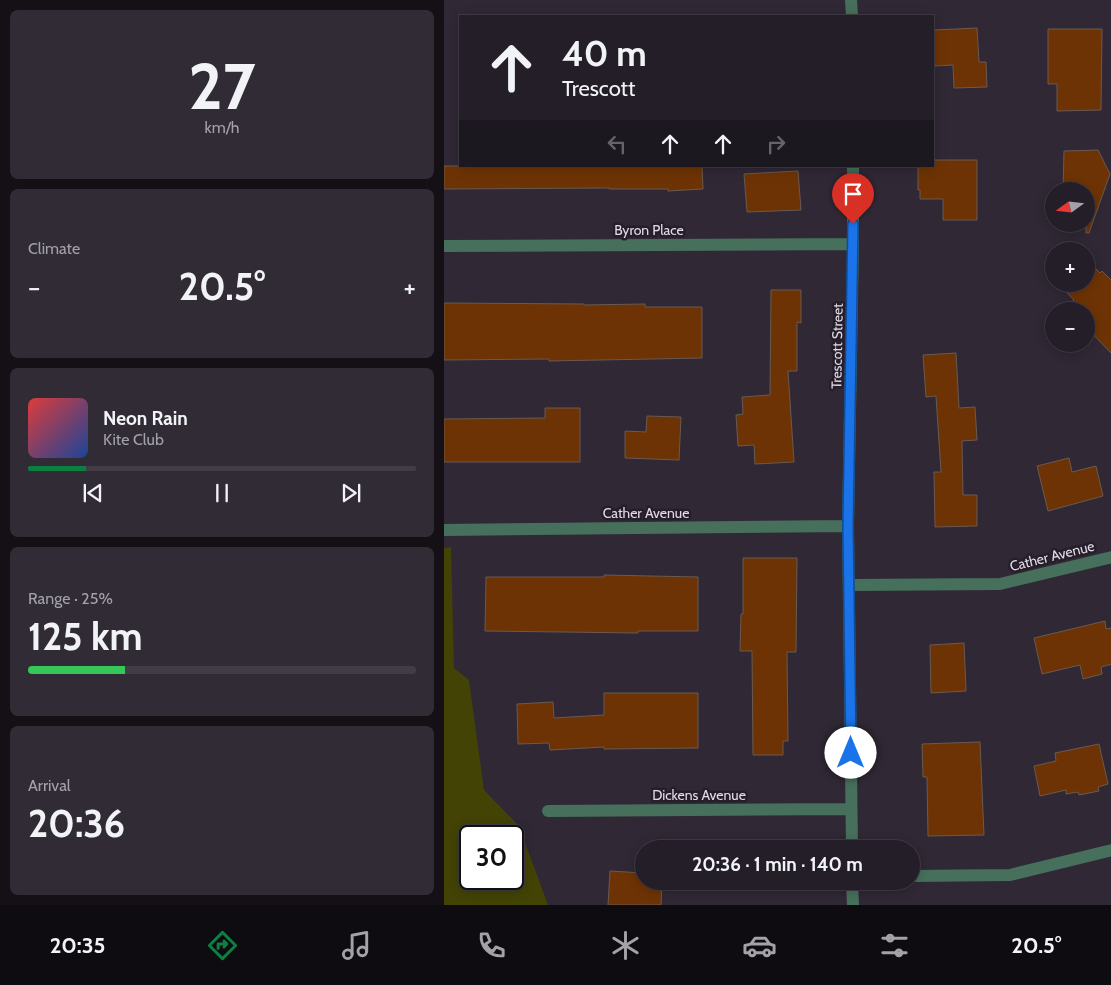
<!DOCTYPE html>
<meta charset="utf-8">
<style>
:root{--surface:#241e28;--page:#302b34;--text:#f1f3f6;--muted:#a3a2a8;--line:#413c45;--accent:#0b8043}
body{margin:0;font-family:Cabin,sans-serif;background:var(--page);color:var(--text);height:100vh;display:flex;flex-direction:column;font-size:19px;white-space:nowrap}
*{box-sizing:border-box;margin:0}
p{font-size:16px;color:var(--muted)}
.icon{flex:none;width:28px;height:28px;fill:none;stroke:currentColor;stroke-width:2;stroke-linecap:round;stroke-linejoin:round}
.map{position:relative;flex:1;overflow:hidden}
.side{display:flex;flex-direction:column;gap:10px;padding:10px;background:#141016;width:444px}
.side>*{flex:none}
.top-card{position:absolute;left:15px;top:15px;width:475px;height:152px;border-radius:0px;box-shadow:0 2px 12px #0003,0 0 0 1px var(--line);background:#241e28;color:var(--text);overflow:hidden}
.needle{width:32px;rotate:255deg}
.buttons{position:absolute;left:601px;top:182px;display:grid;gap:10px}
.buttons a{display:grid;place-items:center;width:50px;height:50px;border-radius:50%;background:var(--surface);box-shadow:0 2px 12px #0003,0 0 0 1px var(--line);font-size:25px}
.speed{position:absolute;left:15px;top:825px;display:flex;gap:10px;font-size:25px;font-weight:700;text-align:center}
.speed>*{display:grid;place-content:center;width:65px;height:65px;border-radius:50%;background:var(--surface);box-shadow:0 2px 12px #0003,0 0 0 1px var(--line);line-height:1}
.speed .limit{border:2px solid #111;border-radius:8px;background:#fff;color:#111}
.pin{position:absolute;display:grid;place-items:center;width:42px;height:42px;color:#fff;margin:-51px -21px;border-radius:50% 50% 50% 0;rotate:-45deg;box-shadow:0 0 5px #0007}
.pin .icon{rotate:45deg}
.me{position:absolute;width:55px;margin:-28px;rotate:0deg;stroke-linejoin:round;filter:drop-shadow(0 0 4px #0008)}
.turn{display:flex;align-items:center;gap:18px;height:105px;padding:0 20px;font-size:22px}
.turn .icon{width:65px;height:65px;stroke-width:2.5}
.turn b{display:block;font-size:35px;line-height:42px}
.lanes{display:flex;align-items:center;height:48px;padding:0 20px;background:#0003;justify-content:center;gap:25px;direction:ltr}
.lanes .off{opacity:.35}
.big{font-size:38px;font-weight:700;line-height:1.1}
.side .widget{flex:1;display:flex;flex-direction:column;justify-content:center;gap:8px;min-width:0;padding:0 18px;border-radius:8px;background:var(--page)}
.side .dial{align-items:center;gap:0}
.dial b{font-size:65px;line-height:1}
.song{display:flex;align-items:center;gap:15px}
.cover{width:60px;height:60px;border-radius:8px;background:linear-gradient(135deg,hsl(0 70% 55%),hsl(220 70% 35%))}
.played{height:5px;border-radius:2px;background:linear-gradient(90deg,var(--accent) 15%,var(--line) 15%)}
.keys{display:flex;justify-content:space-around;direction:ltr}
.heat{display:flex;justify-content:space-between;align-items:center;font-size:28px;direction:ltr}
.charge{height:8px;border-radius:4px;background:linear-gradient(90deg,#34c759 25%,var(--line) 0)}
.trip{position:absolute;left:191px;top:840px;width:285px;height:50px;border-radius:25px;background:var(--surface);box-shadow:0 2px 12px #0003,0 0 0 1px var(--line);font-weight:700;line-height:50px;text-align:center}
.dock{display:flex;height:80px;justify-content:space-around;align-items:center;background:#0e0c10;color:var(--muted)}
.dock .icon{width:35px;height:35px}
.dock .on{color:var(--accent)}
.dock b{font-size:22px;color:var(--text)}
main{display:flex;flex:1;min-height:0}
.map>svg:first-child{display:block}
.green{fill:#424304;fill-rule:evenodd}
.building{fill:#6e3304;stroke:#695a51}
.lines{fill:none;stroke-linecap:round;stroke-linejoin:round}
.minor{stroke:#46705c;stroke-width:12}
.route-casing{stroke:#114b97;stroke-width:12}
.route{stroke:#1a73e8;stroke-width:9}
.labels{text-anchor:middle;stroke-width:5;stroke-linejoin:round;paint-order:stroke}
.street-label{font-size:14px;fill:#e0dbe4;stroke:#261e2b}
</style>
<main>
<section class="side">
<div class="widget dial"><b>27</b><p>km/h</p></div>
<div class="widget"><p>Climate</p>
<div class="heat"><a>−</a><b class="big">20.5°</b><a>+</a></div>
</div>
<div class="widget">
<div class="song"><i class="cover"></i><div><b>Neon Rain</b><p>Kite Club</p></div></div>
<div class="played"></div>
<div class="keys"><svg class="icon" aria-label="previous" viewBox="0 0 24 24"><path d="M18 5L8 12l10 7zM5 5v14"/></svg><svg class="icon" aria-label="pause" viewBox="0 0 24 24"><path d="M8 5v14M16 5v14"/></svg><svg class="icon" aria-label="next" viewBox="0 0 24 24"><path d="M6 5l10 7-10 7zM19 5v14"/></svg></div>
</div>
<div class="widget"><p>Range · 25%</p><b class="big">125 km</b><div class="charge"></div></div>
<div class="widget"><p>Arrival</p><b class="big">20:36</b></div>
</section>
<div class="map">
<svg width="668" height="905" viewBox="0 0 668 905">
<rect width="100%" height="100%" fill="#302835"/>
<path class="green" d="M7 547 10 668 25 680 40 790 75 826 104 905H0V548ZM69 836V879H26V836Z"/>
<path class="building" d="M533 28 535 62H542L543 87 510 88 509 65 491 66 489 55V30Z
M604 29H658L657 110 613 111V84H604Z
M654 150 666 174 645 233H642V191H619L620 151Z
M489 160H533V220H499V199H476V190H474V166H489Z
M0 166H258L259 189 224 191V189H165V188L0 189Z
M354 171 357 210 303 212 300 174Z
M642 259 656 273 658 271 668 281V354L642 327V311H617L630 300 615 284H642Z
M327 290H357V323L353 322V371H344L350 462 311 464 310 445 294 446 292 415 299 414 298 397 326 395Z
M0 303 140 304V305L201 304V307H258V358L105 361V359L0 360Z
M512 353 515 408 531 407 533 440 518 441 519 495H533V526L491 527 490 472H497L492 396 482 397 479 355Z
M101 408H136V462H0V419L101 418Z
M203 416 237 417 235 460 181 458V431L202 432Z
M625 458 628 472 652 466 659 496 604 511 593 466Z
M299 558H353L352 652H343L344 741H339V755H309L308 651H296L297 614H299Z
M160 575 254 577V631H194V633L41 631 42 577H160Z
M661 621 662 629 668 628V664L657 667 658 674 639 679 636 665 598 674 590 638Z
M520 643 522 691 487 693 486 645Z
M160 693H254V748L160 749V747L106 750 105 743 74 744 73 704 109 702 110 718 160 715Z
M536 742 540 835 484 836 483 777H479L478 744Z
M655 744 664 784 654 787 655 791 635 795 634 792 622 794V790L596 796 590 766 612 761 611 753Z
M166 871 200 873V881H218L217 905H164Z"/>
<g class="lines">
<path class="minor" d="M407 0 408 16
M0 246 409 244
M0 530 404 526
M406 585 556 584 668 557
M104 811 407 809
M408 849 404 526 409 244V166
M468 876 566 875 668 850
M408 881 409 905"/>
</g>
<g class="lines">
<defs>
<path id="route" d="M407 753 404 526 409 224"/>
</defs>
<use href="#route" class="route-casing"/>
<use href="#route" class="route"/>
</g>
<g class="labels">
<g class="street-label">
<text x="205" y="235">Byron Place</text>
<text transform="translate(393 346) rotate(-89)" y="5">Trescott Street</text>
<text x="202" y="518">Cather Avenue</text>
<text transform="translate(608 556) rotate(-14)" y="5">Cather Avenue</text>
<text x="255" y="800">Dickens Avenue</text>
</g>
</g>
</svg>
<div class="buttons">
<a><svg class="needle" viewBox="-14 -14 28 28"><path d="M0-13l5 13h-10z" fill="#e53935"/><path d="M0 13l5-13h-10z" fill="#a3a2a8"/></svg></a>
<a>+</a>
<a>−</a>
</div>
<div class="speed"><div class="limit">30</div></div>
<div class="pin" style="left:409px;top:224px;background:#d93025"><svg class="icon" aria-label="arrive" viewBox="0 0 24 24"><path d="M6 21V4h12l-3 4 3 4H6"/></svg></div>
<svg class="me" style="left:407px;top:753px" viewBox="-20 -20 40 40"><circle r="19" fill="#fff"/><path d="M0-13L10 11 0 6-10 11z" fill="#1a73e8"/></svg>
<div class="trip">20:36 · 1 min · 140 m</div>
<div class="top-card">
<div class="turn"><svg class="icon" aria-label="ahead" viewBox="0 0 24 24"><path d="M12 20V5M6 11l6-6 6 6"/></svg><div><b>40 m</b>Trescott</div></div>
<div class="lanes"><svg class="icon off" aria-label="left" viewBox="0 0 24 24"><path d="M17 20v-9H6M10 6l-5 5 5 5"/></svg><svg class="icon" aria-label="ahead" viewBox="0 0 24 24"><path d="M12 20V5M6 11l6-6 6 6"/></svg><svg class="icon" aria-label="ahead" viewBox="0 0 24 24"><path d="M12 20V5M6 11l6-6 6 6"/></svg><svg class="icon off" aria-label="right" viewBox="0 0 24 24"><path d="M7 20v-9h11M14 6l5 5-5 5"/></svg></div>
</div>
</div>
</main>
<nav class="dock">
<b>20:35</b>
<svg class="icon on" aria-label="directions" viewBox="0 0 24 24"><path d="M12 3l9 9-9 9-9-9zM9 14v-3h6M13 9l2 2-2 2"/></svg>
<svg class="icon" aria-label="music" viewBox="0 0 24 24"><path d="M9 18V5l10-2v13"/><circle cx="6" cy="18" r="3"/><circle cx="16" cy="16" r="3"/></svg>
<svg class="icon" aria-label="phone" viewBox="0 0 24 24"><path d="M5 4h4l2 5-3 2q2 4 5 5l2-3 5 2v4C11 20 4 13 5 4z"/></svg>
<svg class="icon" aria-label="climate" viewBox="0 0 24 24"><path d="M12 3v18M4 7l16 10M4 17L20 7"/></svg>
<svg class="icon" aria-label="car" viewBox="0 0 24 24"><path d="M5 17H2v-5l4-1 3-4h7l3 4 3 1v5h-3M9 17h6M6 11h13"/><circle cx="7" cy="17" r="2"/><circle cx="17" cy="17" r="2"/></svg>
<svg class="icon" aria-label="filters" viewBox="0 0 24 24"><path d="M4 7h16M4 17h16"/><circle cx="9" cy="7" r="2"/><circle cx="15" cy="17" r="2"/></svg>
<b>20.5°</b>
</nav>
